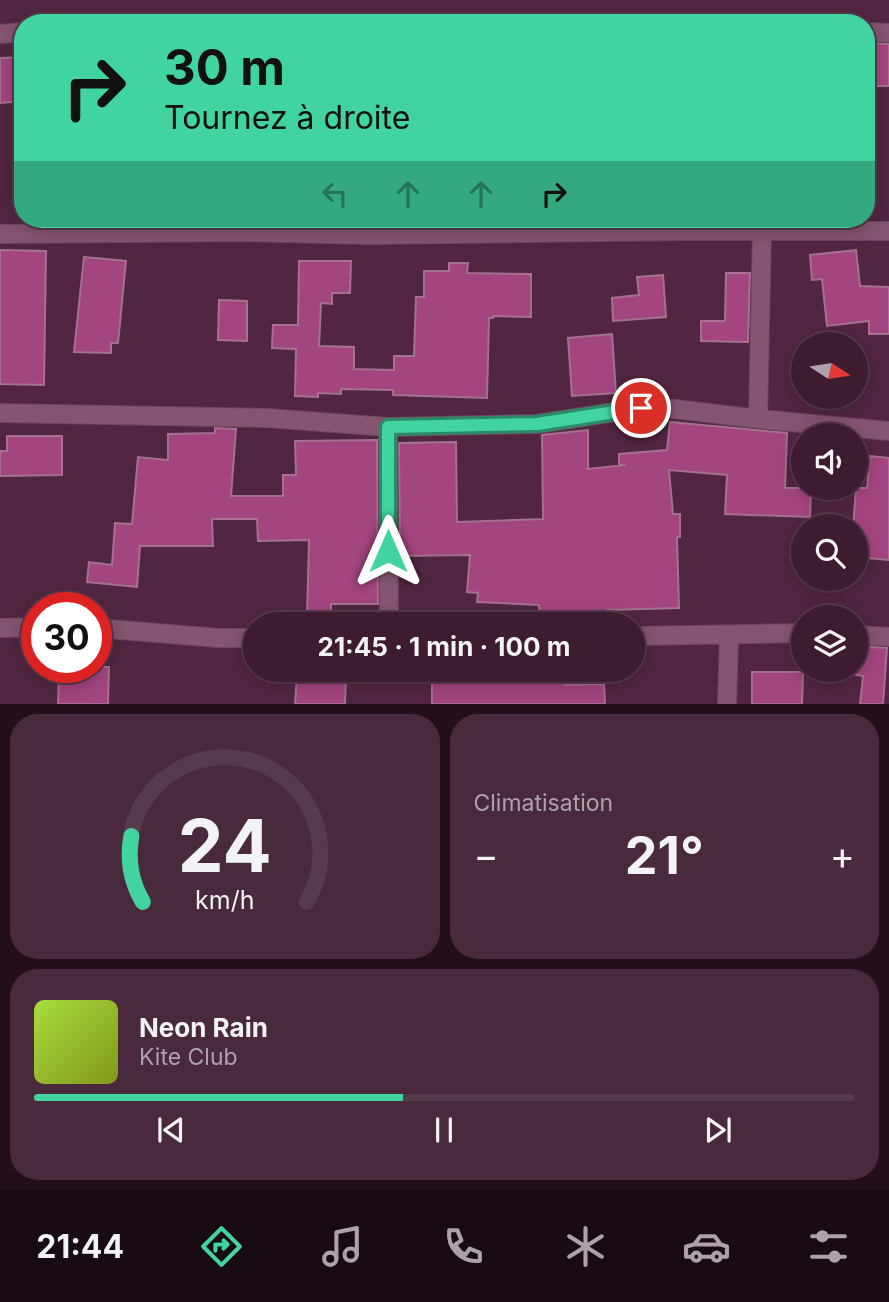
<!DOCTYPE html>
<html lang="fr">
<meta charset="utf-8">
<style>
:root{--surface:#3e1c30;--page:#49293c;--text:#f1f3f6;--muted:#ada1ab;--line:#573a4c;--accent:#42d4a0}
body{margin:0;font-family:Inter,sans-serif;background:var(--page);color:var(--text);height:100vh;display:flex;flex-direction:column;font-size:26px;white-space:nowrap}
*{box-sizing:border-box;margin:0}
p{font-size:23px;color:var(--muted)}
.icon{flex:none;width:38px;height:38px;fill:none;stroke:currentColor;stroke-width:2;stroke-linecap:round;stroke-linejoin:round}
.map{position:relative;height:704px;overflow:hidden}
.side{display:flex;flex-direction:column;gap:10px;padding:10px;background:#220f1a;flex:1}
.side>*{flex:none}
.top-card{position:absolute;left:14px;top:14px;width:861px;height:214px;border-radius:28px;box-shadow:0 4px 18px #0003,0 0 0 2px var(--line);background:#42d4a0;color:#111;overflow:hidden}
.needle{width:46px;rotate:102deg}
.tools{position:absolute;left:791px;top:332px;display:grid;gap:14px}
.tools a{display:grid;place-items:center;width:77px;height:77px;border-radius:50%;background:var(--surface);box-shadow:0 4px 18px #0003,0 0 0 2px var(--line);font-size:35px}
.speed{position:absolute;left:21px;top:592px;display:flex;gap:14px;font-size:35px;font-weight:700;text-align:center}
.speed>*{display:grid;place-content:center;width:91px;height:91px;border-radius:50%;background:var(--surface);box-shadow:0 4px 18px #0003,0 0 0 2px var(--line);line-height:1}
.speed .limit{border:10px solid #d22;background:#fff;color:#111}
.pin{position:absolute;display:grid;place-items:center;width:60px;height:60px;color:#fff;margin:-30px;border:4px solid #fff;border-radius:50%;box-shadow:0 2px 7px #0007}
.me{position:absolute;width:77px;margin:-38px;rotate:0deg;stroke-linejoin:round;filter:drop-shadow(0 0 5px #0008)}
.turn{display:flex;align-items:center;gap:24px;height:147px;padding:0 35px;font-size:32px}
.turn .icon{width:91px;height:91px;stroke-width:2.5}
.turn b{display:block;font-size:49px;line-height:60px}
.lanes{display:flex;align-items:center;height:66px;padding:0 35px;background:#0003;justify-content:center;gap:35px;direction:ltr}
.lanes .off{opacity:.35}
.big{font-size:52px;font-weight:700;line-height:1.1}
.side .card{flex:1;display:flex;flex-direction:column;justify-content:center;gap:10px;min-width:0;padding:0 24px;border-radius:28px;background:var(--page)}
.side .dial{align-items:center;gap:0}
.dial svg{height:182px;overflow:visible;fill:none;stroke:var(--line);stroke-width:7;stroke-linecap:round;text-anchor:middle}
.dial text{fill:var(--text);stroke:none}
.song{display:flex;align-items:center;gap:21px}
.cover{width:84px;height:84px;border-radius:10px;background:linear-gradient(135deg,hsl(80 70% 55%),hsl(70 70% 35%))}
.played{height:7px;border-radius:4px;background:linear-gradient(90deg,var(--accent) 45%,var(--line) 45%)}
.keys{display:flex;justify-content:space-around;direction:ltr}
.heat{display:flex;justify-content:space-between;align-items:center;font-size:38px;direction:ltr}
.side .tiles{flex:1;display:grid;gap:10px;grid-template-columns:1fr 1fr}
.card:last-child{grid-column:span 2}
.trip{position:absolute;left:243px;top:612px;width:402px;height:70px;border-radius:35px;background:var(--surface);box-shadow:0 4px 18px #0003,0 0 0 2px var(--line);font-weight:700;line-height:70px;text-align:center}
.menu{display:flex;height:112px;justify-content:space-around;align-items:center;background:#190b13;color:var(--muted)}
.menu .icon{width:49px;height:49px}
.menu .selected{color:var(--accent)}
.menu b{font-size:32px;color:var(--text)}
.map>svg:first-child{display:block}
.building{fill:#a3457f;stroke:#a5718e;stroke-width:2}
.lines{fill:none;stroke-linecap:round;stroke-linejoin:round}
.minor-casing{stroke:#6c465d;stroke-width:20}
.minor{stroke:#855470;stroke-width:18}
.route-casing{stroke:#2b8a68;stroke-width:18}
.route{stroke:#42d4a0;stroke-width:12}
</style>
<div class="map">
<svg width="889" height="704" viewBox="0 0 889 704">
<rect width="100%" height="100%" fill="#522640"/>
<path class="building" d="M866 43 889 44V86H866Z
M23 57V101L0 103V58Z
M0 250 46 251 44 385 0 384Z
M856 250 860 286 889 287V334H869V321L827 326 822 279 812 280 810 255Z
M84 257 126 261 118 343H111V353L74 352Z
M299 261H351L350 293H332V304L321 303 319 346 354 347V369L394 370V356H414L416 297H424V271H449V263H468L467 273 531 274V317L493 316V318H489L487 398 393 395V390L341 389V394L318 393V397L295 396 296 349 272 348 273 325H298Z
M726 273H750L748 342 701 341V321H725Z
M663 275 666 317 613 321 612 298 639 295 637 277Z
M219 300 247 301V341L218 340Z
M612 334 616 393 572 396 568 338Z
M670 422 787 433 785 488H811L810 517 725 514 727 475 669 470 673 514H680V537H677L679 608 607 610V617L540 618 539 605 477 602 478 593 467 592 470 555 400 556 399 443 456 442 457 522 543 519 542 435 588 430V469L625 465H619V454L667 450Z
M215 428 236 429 231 496H283V475H296L295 441 377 440 378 604H331V617L307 616 309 540 258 541 257 519H212L213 546H140L137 587 87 582 89 562 112 565 115 523 132 524 138 457 168 460V434L215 433Z
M7 436H62V475L0 476V451H7Z
M870 456 889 458V560L856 557V527H853L856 488H867Z
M856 646 887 648 883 704H860L863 676 856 675Z
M59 667H109L108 704H58Z
M432 670H485V678H524V672H535V670H565V685L604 684 605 704H432Z
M752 672H803L802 704H752Z
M297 674 346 677 345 704H295Z"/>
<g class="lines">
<defs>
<path id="minor" d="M237 23H398
M866 32 889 33
M0 34 23 32
M0 234 244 232 369 235 684 231H889
M0 413 267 418 388 427 537 424 641 408 675 409 758 419 889 431
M758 419 762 230
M388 427 389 625
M0 628 37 627
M96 628 218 638H256
M856 635 889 637
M634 636 803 633
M727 704 729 636"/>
</defs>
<use href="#minor" class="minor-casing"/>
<use href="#minor" class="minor"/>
</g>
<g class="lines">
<defs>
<path id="route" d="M388 551V427L537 424 641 408"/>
</defs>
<use href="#route" class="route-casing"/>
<use href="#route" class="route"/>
</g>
</svg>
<div class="tools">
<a><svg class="needle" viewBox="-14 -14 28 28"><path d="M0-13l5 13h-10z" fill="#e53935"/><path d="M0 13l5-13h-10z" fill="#ada1ab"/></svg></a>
<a><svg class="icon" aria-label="sound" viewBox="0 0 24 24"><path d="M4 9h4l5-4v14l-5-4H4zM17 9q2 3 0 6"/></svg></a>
<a><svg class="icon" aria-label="search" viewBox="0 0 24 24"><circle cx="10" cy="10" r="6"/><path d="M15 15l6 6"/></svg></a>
<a><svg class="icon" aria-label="layers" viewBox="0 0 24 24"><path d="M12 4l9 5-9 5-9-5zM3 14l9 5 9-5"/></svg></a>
</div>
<div class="speed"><div class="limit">30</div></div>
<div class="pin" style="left:641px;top:408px;background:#d93025"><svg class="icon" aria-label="arrive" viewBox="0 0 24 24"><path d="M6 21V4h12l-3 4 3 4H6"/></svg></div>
<svg class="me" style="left:388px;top:551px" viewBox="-20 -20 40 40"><path d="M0-17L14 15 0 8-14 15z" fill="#42d4a0" stroke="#fff" stroke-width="4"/></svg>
<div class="trip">21:45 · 1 min · 100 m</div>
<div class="top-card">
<div class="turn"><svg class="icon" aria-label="right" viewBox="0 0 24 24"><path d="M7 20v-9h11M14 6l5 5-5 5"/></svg><div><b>30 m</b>Tournez à droite</div></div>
<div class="lanes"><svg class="icon off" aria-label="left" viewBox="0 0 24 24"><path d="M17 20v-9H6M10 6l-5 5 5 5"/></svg><svg class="icon off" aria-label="ahead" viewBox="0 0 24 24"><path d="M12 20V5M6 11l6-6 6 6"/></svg><svg class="icon off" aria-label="ahead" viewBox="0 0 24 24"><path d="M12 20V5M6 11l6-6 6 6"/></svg><svg class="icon" aria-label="right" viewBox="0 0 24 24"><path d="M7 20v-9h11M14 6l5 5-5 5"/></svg></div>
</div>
</div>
<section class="side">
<div class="tiles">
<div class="card dial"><svg viewBox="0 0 100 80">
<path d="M14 69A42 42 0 1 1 86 69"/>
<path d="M14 69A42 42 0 0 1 9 40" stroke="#42d4a0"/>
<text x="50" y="56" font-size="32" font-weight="700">24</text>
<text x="50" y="72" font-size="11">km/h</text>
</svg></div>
<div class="card"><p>Climatisation</p>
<div class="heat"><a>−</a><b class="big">21°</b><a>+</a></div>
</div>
<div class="card">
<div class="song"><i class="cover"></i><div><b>Neon Rain</b><p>Kite Club</p></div></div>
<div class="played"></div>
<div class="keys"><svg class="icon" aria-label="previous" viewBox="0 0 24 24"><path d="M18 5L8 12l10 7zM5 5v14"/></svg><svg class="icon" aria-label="pause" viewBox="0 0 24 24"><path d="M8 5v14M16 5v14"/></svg><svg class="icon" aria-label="next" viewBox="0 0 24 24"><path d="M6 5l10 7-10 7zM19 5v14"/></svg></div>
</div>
</div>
</section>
<nav class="menu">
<b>21:44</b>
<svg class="icon selected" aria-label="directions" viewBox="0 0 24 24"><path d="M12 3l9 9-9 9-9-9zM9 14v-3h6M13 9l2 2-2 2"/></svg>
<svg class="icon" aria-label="music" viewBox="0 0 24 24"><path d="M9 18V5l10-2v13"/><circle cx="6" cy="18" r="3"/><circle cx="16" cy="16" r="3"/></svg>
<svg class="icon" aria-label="phone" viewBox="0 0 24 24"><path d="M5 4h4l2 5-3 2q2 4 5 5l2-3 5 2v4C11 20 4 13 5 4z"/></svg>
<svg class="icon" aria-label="climate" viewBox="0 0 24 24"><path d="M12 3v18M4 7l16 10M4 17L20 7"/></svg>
<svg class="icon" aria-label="car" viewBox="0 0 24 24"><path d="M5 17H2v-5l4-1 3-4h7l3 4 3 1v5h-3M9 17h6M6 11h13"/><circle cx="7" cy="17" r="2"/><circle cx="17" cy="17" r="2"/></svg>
<svg class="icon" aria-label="filters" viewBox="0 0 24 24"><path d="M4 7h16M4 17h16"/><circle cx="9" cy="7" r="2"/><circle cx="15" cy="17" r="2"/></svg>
</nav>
